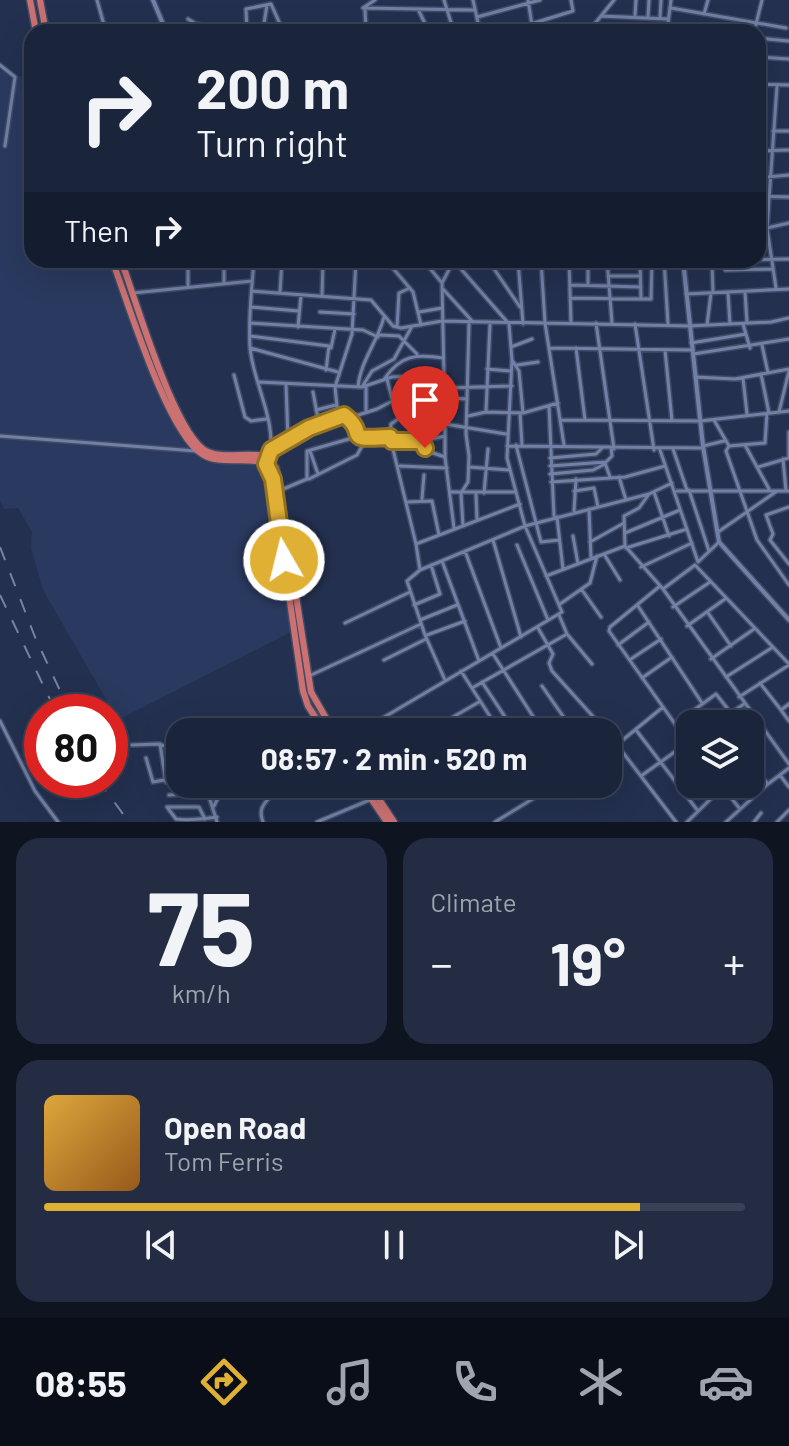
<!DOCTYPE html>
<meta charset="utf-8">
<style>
:root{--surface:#1a243b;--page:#232c42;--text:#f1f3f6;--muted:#9fa4af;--line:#384155;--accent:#e0b034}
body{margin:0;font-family:Barlow,sans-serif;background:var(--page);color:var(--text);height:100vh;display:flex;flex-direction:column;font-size:30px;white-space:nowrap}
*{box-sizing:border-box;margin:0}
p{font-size:26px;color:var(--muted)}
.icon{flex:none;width:44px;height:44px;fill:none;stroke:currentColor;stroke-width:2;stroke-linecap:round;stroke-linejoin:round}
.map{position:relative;height:822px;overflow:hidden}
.details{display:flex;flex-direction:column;gap:16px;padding:16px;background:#0e1420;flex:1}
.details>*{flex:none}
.hud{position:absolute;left:24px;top:24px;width:742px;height:244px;border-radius:24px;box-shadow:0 8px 32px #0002,0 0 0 2px var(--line);background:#1a243b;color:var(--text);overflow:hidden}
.controls{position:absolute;left:676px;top:710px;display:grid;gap:16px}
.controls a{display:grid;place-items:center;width:88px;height:88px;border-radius:16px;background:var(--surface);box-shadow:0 8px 32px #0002,0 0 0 2px var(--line);font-size:40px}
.speed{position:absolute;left:24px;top:694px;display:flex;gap:16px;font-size:40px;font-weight:700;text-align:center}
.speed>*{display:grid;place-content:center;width:104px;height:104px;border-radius:50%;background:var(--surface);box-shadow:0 8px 32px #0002,0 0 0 2px var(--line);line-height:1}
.speed .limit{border:12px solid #d22;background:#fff;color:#111}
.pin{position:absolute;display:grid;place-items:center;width:68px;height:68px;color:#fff;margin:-82px -34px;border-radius:50% 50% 50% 0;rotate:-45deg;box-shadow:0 0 8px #0007}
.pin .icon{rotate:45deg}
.me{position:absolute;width:88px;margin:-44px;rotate:352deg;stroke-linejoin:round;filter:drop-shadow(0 0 6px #0008)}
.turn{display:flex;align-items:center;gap:28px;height:168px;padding:0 40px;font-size:36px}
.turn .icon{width:104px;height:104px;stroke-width:2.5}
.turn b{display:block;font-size:56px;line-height:68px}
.then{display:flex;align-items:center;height:76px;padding:0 40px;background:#0003;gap:16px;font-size:30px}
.big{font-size:60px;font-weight:700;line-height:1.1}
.details .widget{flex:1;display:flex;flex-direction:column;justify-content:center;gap:12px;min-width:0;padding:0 28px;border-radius:24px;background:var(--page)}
.details .dial{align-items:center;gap:0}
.dial b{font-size:104px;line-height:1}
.song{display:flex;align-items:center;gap:24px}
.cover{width:96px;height:96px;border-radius:12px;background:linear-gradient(135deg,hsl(40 70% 55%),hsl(30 70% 35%))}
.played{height:8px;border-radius:4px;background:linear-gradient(90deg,var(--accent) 85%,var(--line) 85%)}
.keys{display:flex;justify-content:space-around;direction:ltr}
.heat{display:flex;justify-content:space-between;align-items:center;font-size:44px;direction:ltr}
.details .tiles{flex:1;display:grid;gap:16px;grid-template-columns:1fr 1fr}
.widget:last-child{grid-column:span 2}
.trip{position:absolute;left:166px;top:718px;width:456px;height:80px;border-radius:24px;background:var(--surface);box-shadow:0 8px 32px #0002,0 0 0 2px var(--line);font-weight:700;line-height:80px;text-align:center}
.menu{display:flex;height:128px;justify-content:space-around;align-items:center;background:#0a0e18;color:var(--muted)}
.menu .icon{width:56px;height:56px}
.menu .on{color:var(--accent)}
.menu b{font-size:36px;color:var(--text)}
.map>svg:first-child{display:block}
.built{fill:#2a395f}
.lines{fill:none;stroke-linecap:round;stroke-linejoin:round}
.minor-casing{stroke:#414b66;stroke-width:6}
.tertiary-casing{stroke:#414b66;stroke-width:7}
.trunk-casing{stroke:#414b66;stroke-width:9}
.minor{stroke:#7080a6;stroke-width:3}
.tertiary{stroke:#7080a6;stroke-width:4}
.trunk{stroke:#cb7171;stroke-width:6}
.rail{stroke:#78839d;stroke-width:2;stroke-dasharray:14 14;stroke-linecap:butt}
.route-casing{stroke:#927222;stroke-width:20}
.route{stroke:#e0b034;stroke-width:14}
</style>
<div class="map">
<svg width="789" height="822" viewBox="0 0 789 822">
<rect width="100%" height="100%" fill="#23304f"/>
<path class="built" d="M0 67 13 75 32 78V260H112L167 406 190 448 204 461 264 465 269 478 293 631 118 720 43 590 31 548 32 532 18 508 4 509 0 500Z"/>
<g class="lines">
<defs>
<path id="minor" d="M97 0 106 32
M375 0 363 8 475 10
M444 0 454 32
M473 0 480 32
M671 8 786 28
M365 9 366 32
M418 9 429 32
M704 14 708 0
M601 16 668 19
M635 16 636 0
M648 16 649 0
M477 17 540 0
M660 18 661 0
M188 19 196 24 210 26 212 32
M534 23 573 11 571 0
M591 28 667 31
M155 29 157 32
M667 29 699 32
M263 30 267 5
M667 31 671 0
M247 32 246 9 271 4 280 24 288 32
M494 32 532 25 528 0
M588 32 614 0
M754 32 762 0
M758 38 789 41
M758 57 789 59
M0 65 15 77 5 146
M758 84 789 85
M773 131H789
M758 151 789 150
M762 151 763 85
M758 178 789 175
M758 196 789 197
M758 229 767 228 777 86
M224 260V283
M254 260C252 288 248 318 250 347 252 382 280 425 268 461
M386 260 413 292 421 325
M423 260 442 283 445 424
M488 260 520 307
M518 260 523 324
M541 260 545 323 564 445
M569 260 571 323
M607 260 612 323
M640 260 641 299
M664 260 668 324
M722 260 725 270 773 269
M683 261 789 259
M712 261 713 293
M188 262V285
M356 263 366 260
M155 266 189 260
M608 276H640
M442 283 454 260
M588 284V260
M570 285 641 287
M776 288 767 228 789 223
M443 289 473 322
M252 291 371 300 393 326 401 328 442 321 689 326 771 322 789 318
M280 292 282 260
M745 292 747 323
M133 293 252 281
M728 293 730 324
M686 294 789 289
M322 296 323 260
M570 298 651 299 652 260
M251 307 299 311
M320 312 354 314
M419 312 442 308
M250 323 363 330 378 337
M596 323 614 449
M635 324 654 450
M743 324 750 348
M707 325 711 293
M298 327 301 295
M397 327 399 293 410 288
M380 335 399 336 417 354
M250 336 329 346 326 370
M691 343 746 334
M762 345 768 373
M511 347 532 339
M250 348 338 372
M331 348 335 329
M549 348 692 350
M576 348 585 420
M665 350 672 421
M693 354 789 339
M512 360 519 371 523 413
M517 365 538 362
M487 369 511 371
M761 374 769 413
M234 375 245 417 251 421 266 419
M695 377 735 379 789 369
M385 378C401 355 416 354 443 358
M743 378 747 414
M387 379 392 399
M259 382 362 387 392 377 444 375
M286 384 288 440
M366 386V410
M358 387C360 362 378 341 384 317
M362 387 372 371 394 359 411 328
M445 388 512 386
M313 392 319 424
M549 406 554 516
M316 410 336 405
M486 411 490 324
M779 412 789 371
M520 413 522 445
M767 413 765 443 729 446 726 451 757 540 789 585
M338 416 335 387 352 334 356 260
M468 416 486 412 523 413 558 403
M349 418 377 409 404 395 467 399
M398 419 391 424 390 437 416 544 520 504
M560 420 700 421 789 411
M714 420 729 446
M0 436 196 451
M392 441H422L427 451 445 457V424L506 434
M422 441 445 436
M516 445 541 542 559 540
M745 445 769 489
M507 446 702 448
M703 446 724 441
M272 449 309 428 344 415 356 437H390
M673 449 687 490
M660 450 698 562 719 542
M310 451 318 474
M445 457 454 528
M550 458 596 454 602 448
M789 458V432
M783 459 786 491
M400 466 447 468
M550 466 606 462
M469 467 509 470
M758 467 789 458
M550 474 593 470 605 464
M610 477 605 463 612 456 611 448
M619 477 626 500
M309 479 357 455 366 439
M551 482 625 477 665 466
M281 490 307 479V451L356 437
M689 490 709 551
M574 491 594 488 598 507
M677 491H789
M450 492H516
M654 492 669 536
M484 493 488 449
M476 494 477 520
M422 499 424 475
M408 502 432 501 439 535
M789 507 766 515 773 534 770 540 789 564
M589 509 591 557
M574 511 576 479
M557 517 563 569
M463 526 461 493 468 482 469 456 466 434 469 324
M718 532 777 491
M625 533 680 510
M573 536 578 564
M493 540 521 637
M590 542 624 523
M416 544 420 570 525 526 649 494 672 483
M517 545 548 620
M626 547 663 589 695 565
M626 548 687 529
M465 551 501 648
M604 554 620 580
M442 561 479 661
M695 565 789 664
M641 567 692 543
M420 570 407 581 425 635 445 680
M546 576 625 546 624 516 639 508 649 494
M660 586 610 627 609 631 690 745
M663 589 789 764
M582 590 601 617
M560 604 590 583 597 556
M414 605 440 594 431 565
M638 606 702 703
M673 607 710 582
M708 613 731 646
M559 615 567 634 592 664
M420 620 457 605
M345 623 410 592
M687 626 725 599
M538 628 553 654 549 663 552 671 607 732
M427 635 465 621
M618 645 649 622
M493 654 543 732
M631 659 661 639
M711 659 754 629
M384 660 426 639
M461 671 500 732
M309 676 421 624
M726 677 773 647
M642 678 672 657
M482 682 515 732
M760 683 781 710
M542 686 574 732
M472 688 567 634
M739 697 789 665
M789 704 781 710 789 721
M0 721 35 791 58 822
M675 724 716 694 731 713
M715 724 744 704
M636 730 698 811
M359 732 562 612 525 526 507 458 512 360 509 324 454 261
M427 732 479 702
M490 732 498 728
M608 733 676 822
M160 744 166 782
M132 745 158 744 180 750
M608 752 663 707
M146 758 153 782 180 777
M750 763 768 784 789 768
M780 775 789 787
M641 776 690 741
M205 784 217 822
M720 784 740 809
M169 795 205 793
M214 806 225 784
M205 819 199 807H167L176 819C190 821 203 819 217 817
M263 822C255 802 275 799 278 784
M317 822 372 799
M495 822 557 784
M687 822 726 784
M726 822 769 783
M754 822 761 813
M777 822 789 810"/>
<path id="tertiary" d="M153 0 163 24 177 32
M683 260 703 446 719 542 789 620"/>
<path id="trunk" d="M30 0 36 32
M40 0 46 32
M112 260C128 302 167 432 202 454 218 465 243 457 262 462L271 472 303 691 308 706 325 732
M121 260C135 297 175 438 208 452 225 459 246 452 264 456L276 468 311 692 334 732
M361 784 387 822
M369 784 394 822"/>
</defs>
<use href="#minor" class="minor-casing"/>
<use href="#tertiary" class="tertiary-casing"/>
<use href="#trunk" class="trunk-casing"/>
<use href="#minor" class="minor"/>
<use href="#tertiary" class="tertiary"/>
<use href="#trunk" class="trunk"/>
<path class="rail" d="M0 547 35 637 70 712
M0 595 56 712
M98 780 129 822"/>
</g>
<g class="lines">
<defs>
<path id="route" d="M284 560 273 479 266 464 271 450 309 428 344 415C371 435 338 440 390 437L392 441H422L425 448"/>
</defs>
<use href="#route" class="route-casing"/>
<use href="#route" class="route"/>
</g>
</svg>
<div class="controls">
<a><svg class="icon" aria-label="layers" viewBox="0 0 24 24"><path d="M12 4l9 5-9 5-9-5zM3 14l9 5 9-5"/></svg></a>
</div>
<div class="speed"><div class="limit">80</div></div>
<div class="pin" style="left:425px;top:448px;background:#d93025"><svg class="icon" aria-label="arrive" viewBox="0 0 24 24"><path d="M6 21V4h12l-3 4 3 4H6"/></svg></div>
<svg class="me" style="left:284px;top:560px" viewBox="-20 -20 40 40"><circle r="17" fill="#e0b034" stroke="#fff" stroke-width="3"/><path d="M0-11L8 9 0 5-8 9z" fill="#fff"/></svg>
<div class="trip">08:57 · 2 min · 520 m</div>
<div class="hud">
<div class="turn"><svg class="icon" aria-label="right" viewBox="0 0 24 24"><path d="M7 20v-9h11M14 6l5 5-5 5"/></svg><div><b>200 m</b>Turn right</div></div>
<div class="then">Then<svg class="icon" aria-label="right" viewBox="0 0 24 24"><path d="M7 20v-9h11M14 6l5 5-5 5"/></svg></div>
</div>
</div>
<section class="details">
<div class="tiles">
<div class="widget dial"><b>75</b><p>km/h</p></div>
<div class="widget"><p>Climate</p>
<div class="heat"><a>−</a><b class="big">19°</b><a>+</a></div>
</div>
<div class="widget">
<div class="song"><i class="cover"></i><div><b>Open Road</b><p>Tom Ferris</p></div></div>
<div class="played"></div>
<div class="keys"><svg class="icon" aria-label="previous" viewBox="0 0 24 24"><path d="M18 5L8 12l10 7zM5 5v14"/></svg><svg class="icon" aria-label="pause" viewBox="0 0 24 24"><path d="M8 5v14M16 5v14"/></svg><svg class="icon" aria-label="next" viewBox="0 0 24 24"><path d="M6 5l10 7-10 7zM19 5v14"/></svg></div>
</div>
</div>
</section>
<nav class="menu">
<b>08:55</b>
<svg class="icon on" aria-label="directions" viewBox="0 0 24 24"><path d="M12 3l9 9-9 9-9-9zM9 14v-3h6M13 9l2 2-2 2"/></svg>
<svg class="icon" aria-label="music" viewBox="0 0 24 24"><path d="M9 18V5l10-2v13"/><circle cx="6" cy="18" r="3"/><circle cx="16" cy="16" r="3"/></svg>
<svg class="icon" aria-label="phone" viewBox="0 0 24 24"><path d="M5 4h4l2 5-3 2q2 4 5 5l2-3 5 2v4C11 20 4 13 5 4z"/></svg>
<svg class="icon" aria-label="climate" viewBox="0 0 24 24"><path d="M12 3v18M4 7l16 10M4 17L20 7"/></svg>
<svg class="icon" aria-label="car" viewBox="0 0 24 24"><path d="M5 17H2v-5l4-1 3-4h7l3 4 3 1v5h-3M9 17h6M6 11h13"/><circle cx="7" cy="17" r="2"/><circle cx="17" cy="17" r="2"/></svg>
</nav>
